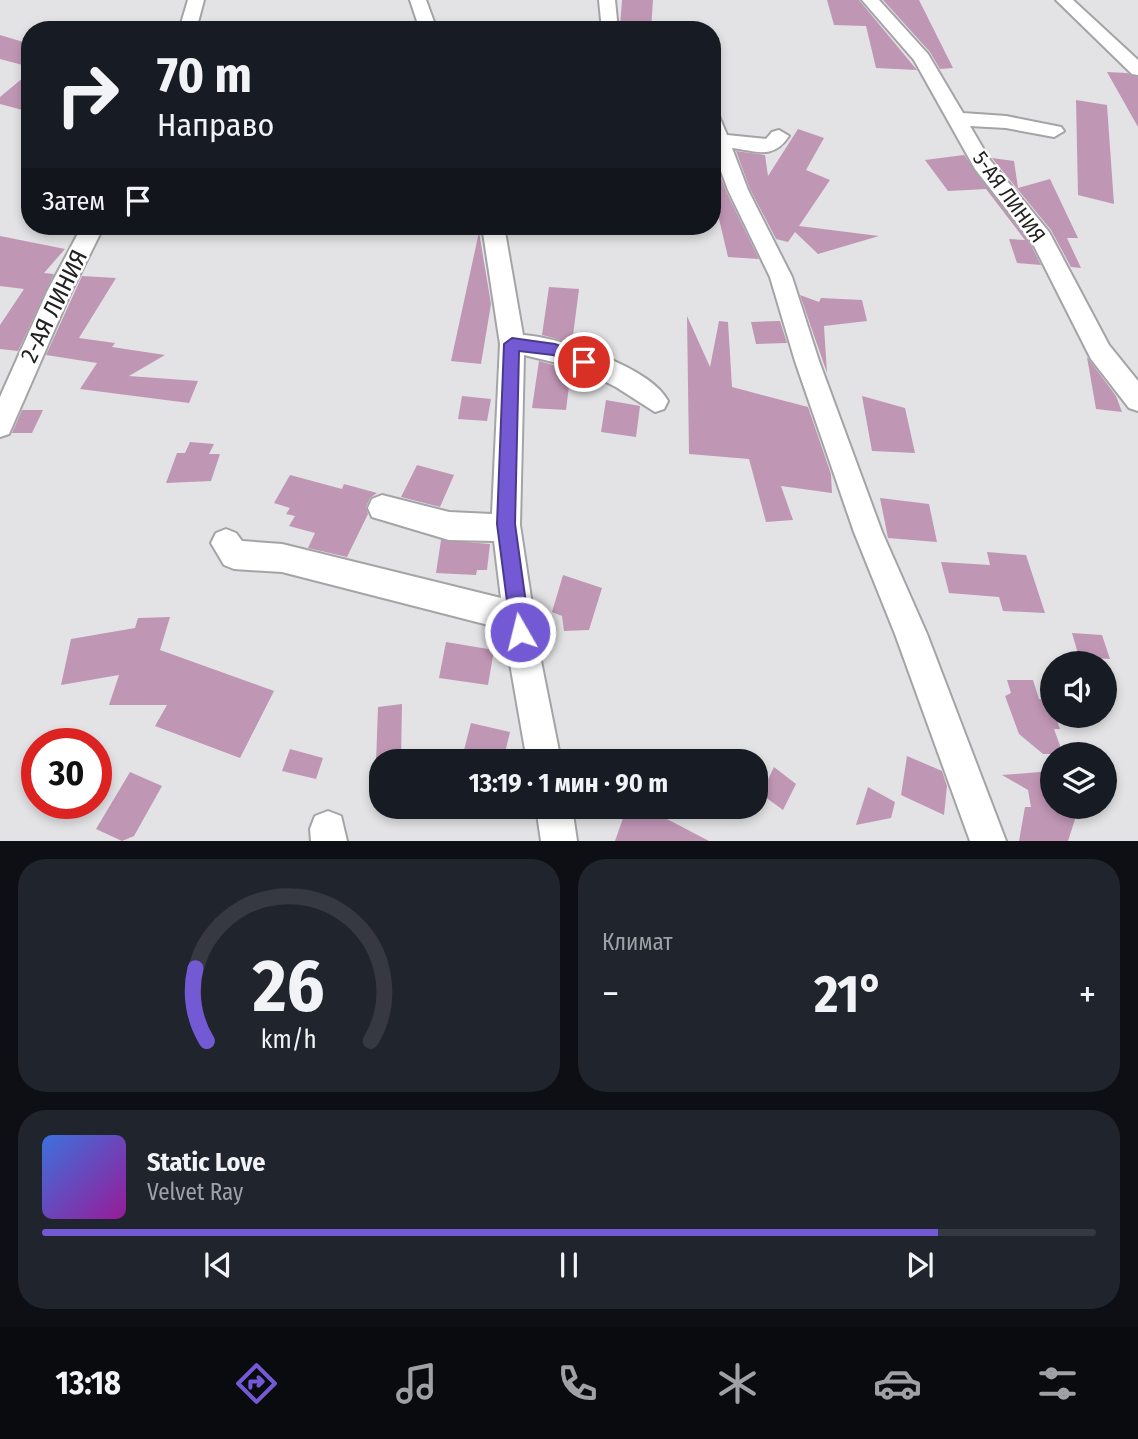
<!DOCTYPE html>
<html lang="ru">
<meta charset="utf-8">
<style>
:root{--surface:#171b24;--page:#20242c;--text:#f1f3f6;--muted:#9ea1a6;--line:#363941;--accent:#735ad4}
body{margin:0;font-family:"Fira Sans Condensed",sans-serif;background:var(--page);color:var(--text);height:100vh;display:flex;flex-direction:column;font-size:26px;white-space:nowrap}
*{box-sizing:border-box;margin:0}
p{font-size:23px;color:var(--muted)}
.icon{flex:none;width:38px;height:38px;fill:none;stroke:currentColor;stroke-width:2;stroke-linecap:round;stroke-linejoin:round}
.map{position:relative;height:841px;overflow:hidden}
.side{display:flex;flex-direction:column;gap:18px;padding:18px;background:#0d0f14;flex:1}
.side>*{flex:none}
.hud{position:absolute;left:21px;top:21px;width:700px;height:214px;border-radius:28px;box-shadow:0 4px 10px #0003;background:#171b24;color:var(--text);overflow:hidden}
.controls{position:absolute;left:1040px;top:651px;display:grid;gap:14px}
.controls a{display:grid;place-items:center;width:77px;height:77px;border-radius:50%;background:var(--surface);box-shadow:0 4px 10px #0003;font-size:35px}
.speed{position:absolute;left:21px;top:728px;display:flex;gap:14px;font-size:35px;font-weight:700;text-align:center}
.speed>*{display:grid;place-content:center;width:91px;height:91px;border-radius:50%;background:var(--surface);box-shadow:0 4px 10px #0003;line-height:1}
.speed .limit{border:10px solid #d22;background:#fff;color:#111}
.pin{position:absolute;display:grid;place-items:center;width:60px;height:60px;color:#fff;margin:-30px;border:4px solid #fff;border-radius:50%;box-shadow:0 2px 7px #0007}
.me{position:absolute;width:77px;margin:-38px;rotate:352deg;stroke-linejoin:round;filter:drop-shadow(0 0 5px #0008)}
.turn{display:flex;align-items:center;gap:24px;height:147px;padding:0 21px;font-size:32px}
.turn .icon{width:91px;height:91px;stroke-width:2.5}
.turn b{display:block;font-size:49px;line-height:60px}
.then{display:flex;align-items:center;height:66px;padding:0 21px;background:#0003;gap:14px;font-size:26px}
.big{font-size:52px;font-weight:700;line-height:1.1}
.side .widget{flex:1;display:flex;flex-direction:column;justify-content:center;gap:10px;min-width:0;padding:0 24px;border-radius:28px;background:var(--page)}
.side .dial{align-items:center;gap:0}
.dial svg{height:182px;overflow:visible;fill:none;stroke:var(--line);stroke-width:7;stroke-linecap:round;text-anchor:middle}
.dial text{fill:var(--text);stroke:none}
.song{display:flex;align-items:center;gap:21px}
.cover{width:84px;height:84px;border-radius:10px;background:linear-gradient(135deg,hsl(220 70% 55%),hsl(300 70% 35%))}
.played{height:7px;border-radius:4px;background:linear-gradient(90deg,var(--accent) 85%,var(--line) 85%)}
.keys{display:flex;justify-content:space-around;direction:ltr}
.heat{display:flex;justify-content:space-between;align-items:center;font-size:38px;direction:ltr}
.side .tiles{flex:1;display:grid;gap:18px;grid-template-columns:1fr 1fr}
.widget:last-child{grid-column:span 2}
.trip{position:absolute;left:369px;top:749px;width:399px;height:70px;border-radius:28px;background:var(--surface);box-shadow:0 4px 10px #0003;font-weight:700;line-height:70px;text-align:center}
.tab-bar{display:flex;height:112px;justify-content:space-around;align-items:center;background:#090b0e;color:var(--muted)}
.tab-bar .icon{width:49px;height:49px}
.tab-bar .active{color:var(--accent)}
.tab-bar b{font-size:32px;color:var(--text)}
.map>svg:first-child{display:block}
.building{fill:#c096b5}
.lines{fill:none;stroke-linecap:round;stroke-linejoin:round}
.minor-casing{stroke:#a4a4a6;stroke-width:4}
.minor{fill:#fff;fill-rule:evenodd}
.route{fill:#735ad4;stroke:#4b3a8a;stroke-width:2}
.labels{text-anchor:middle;stroke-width:5;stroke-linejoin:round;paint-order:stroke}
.far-street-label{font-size:21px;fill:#212122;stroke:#fff}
.street-label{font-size:24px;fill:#212122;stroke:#fff}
</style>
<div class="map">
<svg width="1138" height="841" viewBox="0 0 1138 841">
<rect width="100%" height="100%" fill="#e3e3e5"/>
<path class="building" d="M622 0H653L651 29 620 27Z
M827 0H859L917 70 876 68 866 26 834 25Z
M883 0H919L953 68 940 69 930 52Z
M0 35 30 44V67L0 59Z
M30 72V112L0 104V97Z
M1107 72 1127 73 1138 77V127Z
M1076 100 1107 105 1114 204 1078 195Z
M798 129 824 138 806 170 830 180 799 226 879 236 818 254 795 232 788 242 776 239 750 189 736 151 765 155 768 176Z
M964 155 1030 243 1041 265 1017 263 1009 239 1025 240 986 189 948 191 925 160Z
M992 158 1014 161 1018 188 1050 179 1078 238H1067L1081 268 1071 267 1051 230Z
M717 168 726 191 759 259 728 257 712 189V169Z
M479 232 491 304 481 364 451 361Z
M0 236 65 249 44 273 54 274 18 351 0 349V325L24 289 0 286Z
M82 276 116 278 79 338 115 343 112 347 165 355 129 376 198 381 189 403 80 389 97 363 46 355Z
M549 287 579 289 572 343 542 335Z
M800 295 819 302 821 298 862 300 867 321 824 326 827 373Z
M687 316 710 367 719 321 728 322 732 387 808 407 831 474 832 493 781 486 793 520 766 522 749 459 689 454Z
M780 321 787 343 756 344 751 322Z
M1087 357 1116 396 1122 412 1096 409Z
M539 361 571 370 566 410 532 408Z
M462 396 491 399 487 421 458 419Z
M862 396 905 408 915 453 872 451Z
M606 400 640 406 636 437 601 432Z
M22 410H43L32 433H12Z
M190 442 214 444 209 454H220L211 481 166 483 177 453H185Z
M417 465 454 475 440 507 401 497Z
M290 475 342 489 344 484 377 493 370 498 366 507 368 514 347 557 308 548 315 533 289 526 295 516 286 514 290 508 274 503Z
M880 498 929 504 937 542 888 538Z
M441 540 490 544 487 570H477L476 575 436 573Z
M987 552 1026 555 1045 613 1003 611 999 597 949 593 941 562 990 565Z
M563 575 602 588 589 630 564 631 562 616 552 612Z
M170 617 160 650 274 691 240 758 155 726 167 705H109L119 675 61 685 71 639 135 628 138 618Z
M1072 633 1102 635 1110 659 1079 657Z
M446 642 494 650 488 685 439 678Z
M1007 680H1033L1039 699H1049L1052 716H1055L1060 729H1054L1063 754H1043L1019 734 1005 696 1011 693Z
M402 704 401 760 376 763 378 707Z
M471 723 510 732 503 761 463 754Z
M290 749 323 758 316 779 282 771Z
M907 756 942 771 947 786 944 815 901 795Z
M774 767 796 784 783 810 761 794Z
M1052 771V807H1079L1068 841H1019L1025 807H1031L1028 790 1002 775Z
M130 772 162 786 134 836 122 841 96 829Z
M868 787 895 802 891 818 856 825Z
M627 807H644L709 841H615Z"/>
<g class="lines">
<defs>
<path id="minor" d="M188 0H204L196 30H179Z
M410 0H426L437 30H420Z
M599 0H615L618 30H602Z
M862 0H879L928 54 963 113 1006 116 1061 127 1064 131 1054 137 1006 128 970 126 990 160 1049 232 1109 345 1138 381V411L1129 408 1091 359 1032 242 975 169 914 60Z
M1056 0H1073L1138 60V75L1132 74Z
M712 114 719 116 727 135 766 139 772 132 779 130 789 136C773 160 757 151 732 148L748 190 792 277 819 361 882 532 927 634 1006 841H970L895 634 854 532 795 361 770 277 728 190 712 147Z
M82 226H104L71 292 9 434 0 437V397L47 292Z
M482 226H504L523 335C559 337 651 367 668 401L664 409 655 412 616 387 578 368 524 355 520 525 539 651 561 761H527L504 629 282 572 234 569 224 565 211 543 216 533 226 529 236 533 242 541 282 544 501 598 494 541 449 540 372 517 368 508 372 499 382 495 449 512 492 514 500 344Z
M536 807H572L577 841H541Z
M328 811 341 816 347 841H311L310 829 315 816Z"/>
</defs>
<use href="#minor" class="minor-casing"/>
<use href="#minor" class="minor"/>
</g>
<path class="route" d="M512 338 555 344 590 357 592 362 584 368 553 355 519 351 515 524 530 632 527 638 520 641 513 638 511 632 497 524 504 344Z"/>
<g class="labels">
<g class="far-street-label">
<text transform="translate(1009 197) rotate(54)" y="7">5-АЯ ЛИНИЯ</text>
</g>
<g class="street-label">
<text transform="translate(54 306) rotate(-64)" y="8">2-АЯ ЛИНИЯ</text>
</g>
</g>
</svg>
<div class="controls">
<a><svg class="icon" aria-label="sound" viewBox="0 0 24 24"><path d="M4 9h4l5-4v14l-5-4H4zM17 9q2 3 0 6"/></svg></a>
<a><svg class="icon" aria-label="layers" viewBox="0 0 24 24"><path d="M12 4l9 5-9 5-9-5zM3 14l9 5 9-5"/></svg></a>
</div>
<div class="speed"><div class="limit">30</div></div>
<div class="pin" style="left:584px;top:362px;background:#d93025"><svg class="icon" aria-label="arrive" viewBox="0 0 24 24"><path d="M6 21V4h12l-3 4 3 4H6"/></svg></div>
<svg class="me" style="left:520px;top:632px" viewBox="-20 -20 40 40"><circle r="17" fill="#735ad4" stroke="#fff" stroke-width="3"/><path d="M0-11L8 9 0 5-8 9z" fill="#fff"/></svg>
<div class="trip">13:19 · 1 мин · 90 m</div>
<div class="hud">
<div class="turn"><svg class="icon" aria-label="right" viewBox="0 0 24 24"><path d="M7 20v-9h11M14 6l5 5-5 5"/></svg><div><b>70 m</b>Направо</div></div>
<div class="then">Затем<svg class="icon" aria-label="arrive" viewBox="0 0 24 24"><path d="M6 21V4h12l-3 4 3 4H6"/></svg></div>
</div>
</div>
<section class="side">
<div class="tiles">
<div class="widget dial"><svg viewBox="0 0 100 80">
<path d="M14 69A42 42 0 1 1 86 69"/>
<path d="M14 69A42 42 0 0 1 9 37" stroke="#735ad4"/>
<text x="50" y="56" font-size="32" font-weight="700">26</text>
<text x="50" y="72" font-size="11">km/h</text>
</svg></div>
<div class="widget"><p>Климат</p>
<div class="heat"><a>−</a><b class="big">21°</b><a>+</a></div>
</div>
<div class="widget">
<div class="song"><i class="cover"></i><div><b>Static Love</b><p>Velvet Ray</p></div></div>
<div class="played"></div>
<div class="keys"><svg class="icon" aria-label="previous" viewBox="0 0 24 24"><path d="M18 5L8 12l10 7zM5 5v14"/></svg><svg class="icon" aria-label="pause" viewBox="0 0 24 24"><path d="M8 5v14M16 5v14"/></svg><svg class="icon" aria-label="next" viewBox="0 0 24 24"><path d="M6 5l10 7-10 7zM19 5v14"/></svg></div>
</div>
</div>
</section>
<nav class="tab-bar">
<b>13:18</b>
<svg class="icon active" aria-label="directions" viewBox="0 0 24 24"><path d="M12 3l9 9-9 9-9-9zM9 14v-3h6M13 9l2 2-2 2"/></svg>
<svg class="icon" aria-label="music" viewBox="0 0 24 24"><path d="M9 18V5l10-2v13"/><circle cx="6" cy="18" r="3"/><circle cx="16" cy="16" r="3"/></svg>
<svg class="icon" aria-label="phone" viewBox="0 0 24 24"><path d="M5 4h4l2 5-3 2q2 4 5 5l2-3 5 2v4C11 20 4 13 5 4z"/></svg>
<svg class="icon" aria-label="climate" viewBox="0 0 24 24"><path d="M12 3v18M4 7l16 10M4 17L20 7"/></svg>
<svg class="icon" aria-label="car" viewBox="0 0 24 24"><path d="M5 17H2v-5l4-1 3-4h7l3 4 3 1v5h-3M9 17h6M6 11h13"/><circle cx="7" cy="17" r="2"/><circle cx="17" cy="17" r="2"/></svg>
<svg class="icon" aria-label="filters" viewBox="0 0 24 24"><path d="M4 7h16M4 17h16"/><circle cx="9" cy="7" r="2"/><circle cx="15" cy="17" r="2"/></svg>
</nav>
